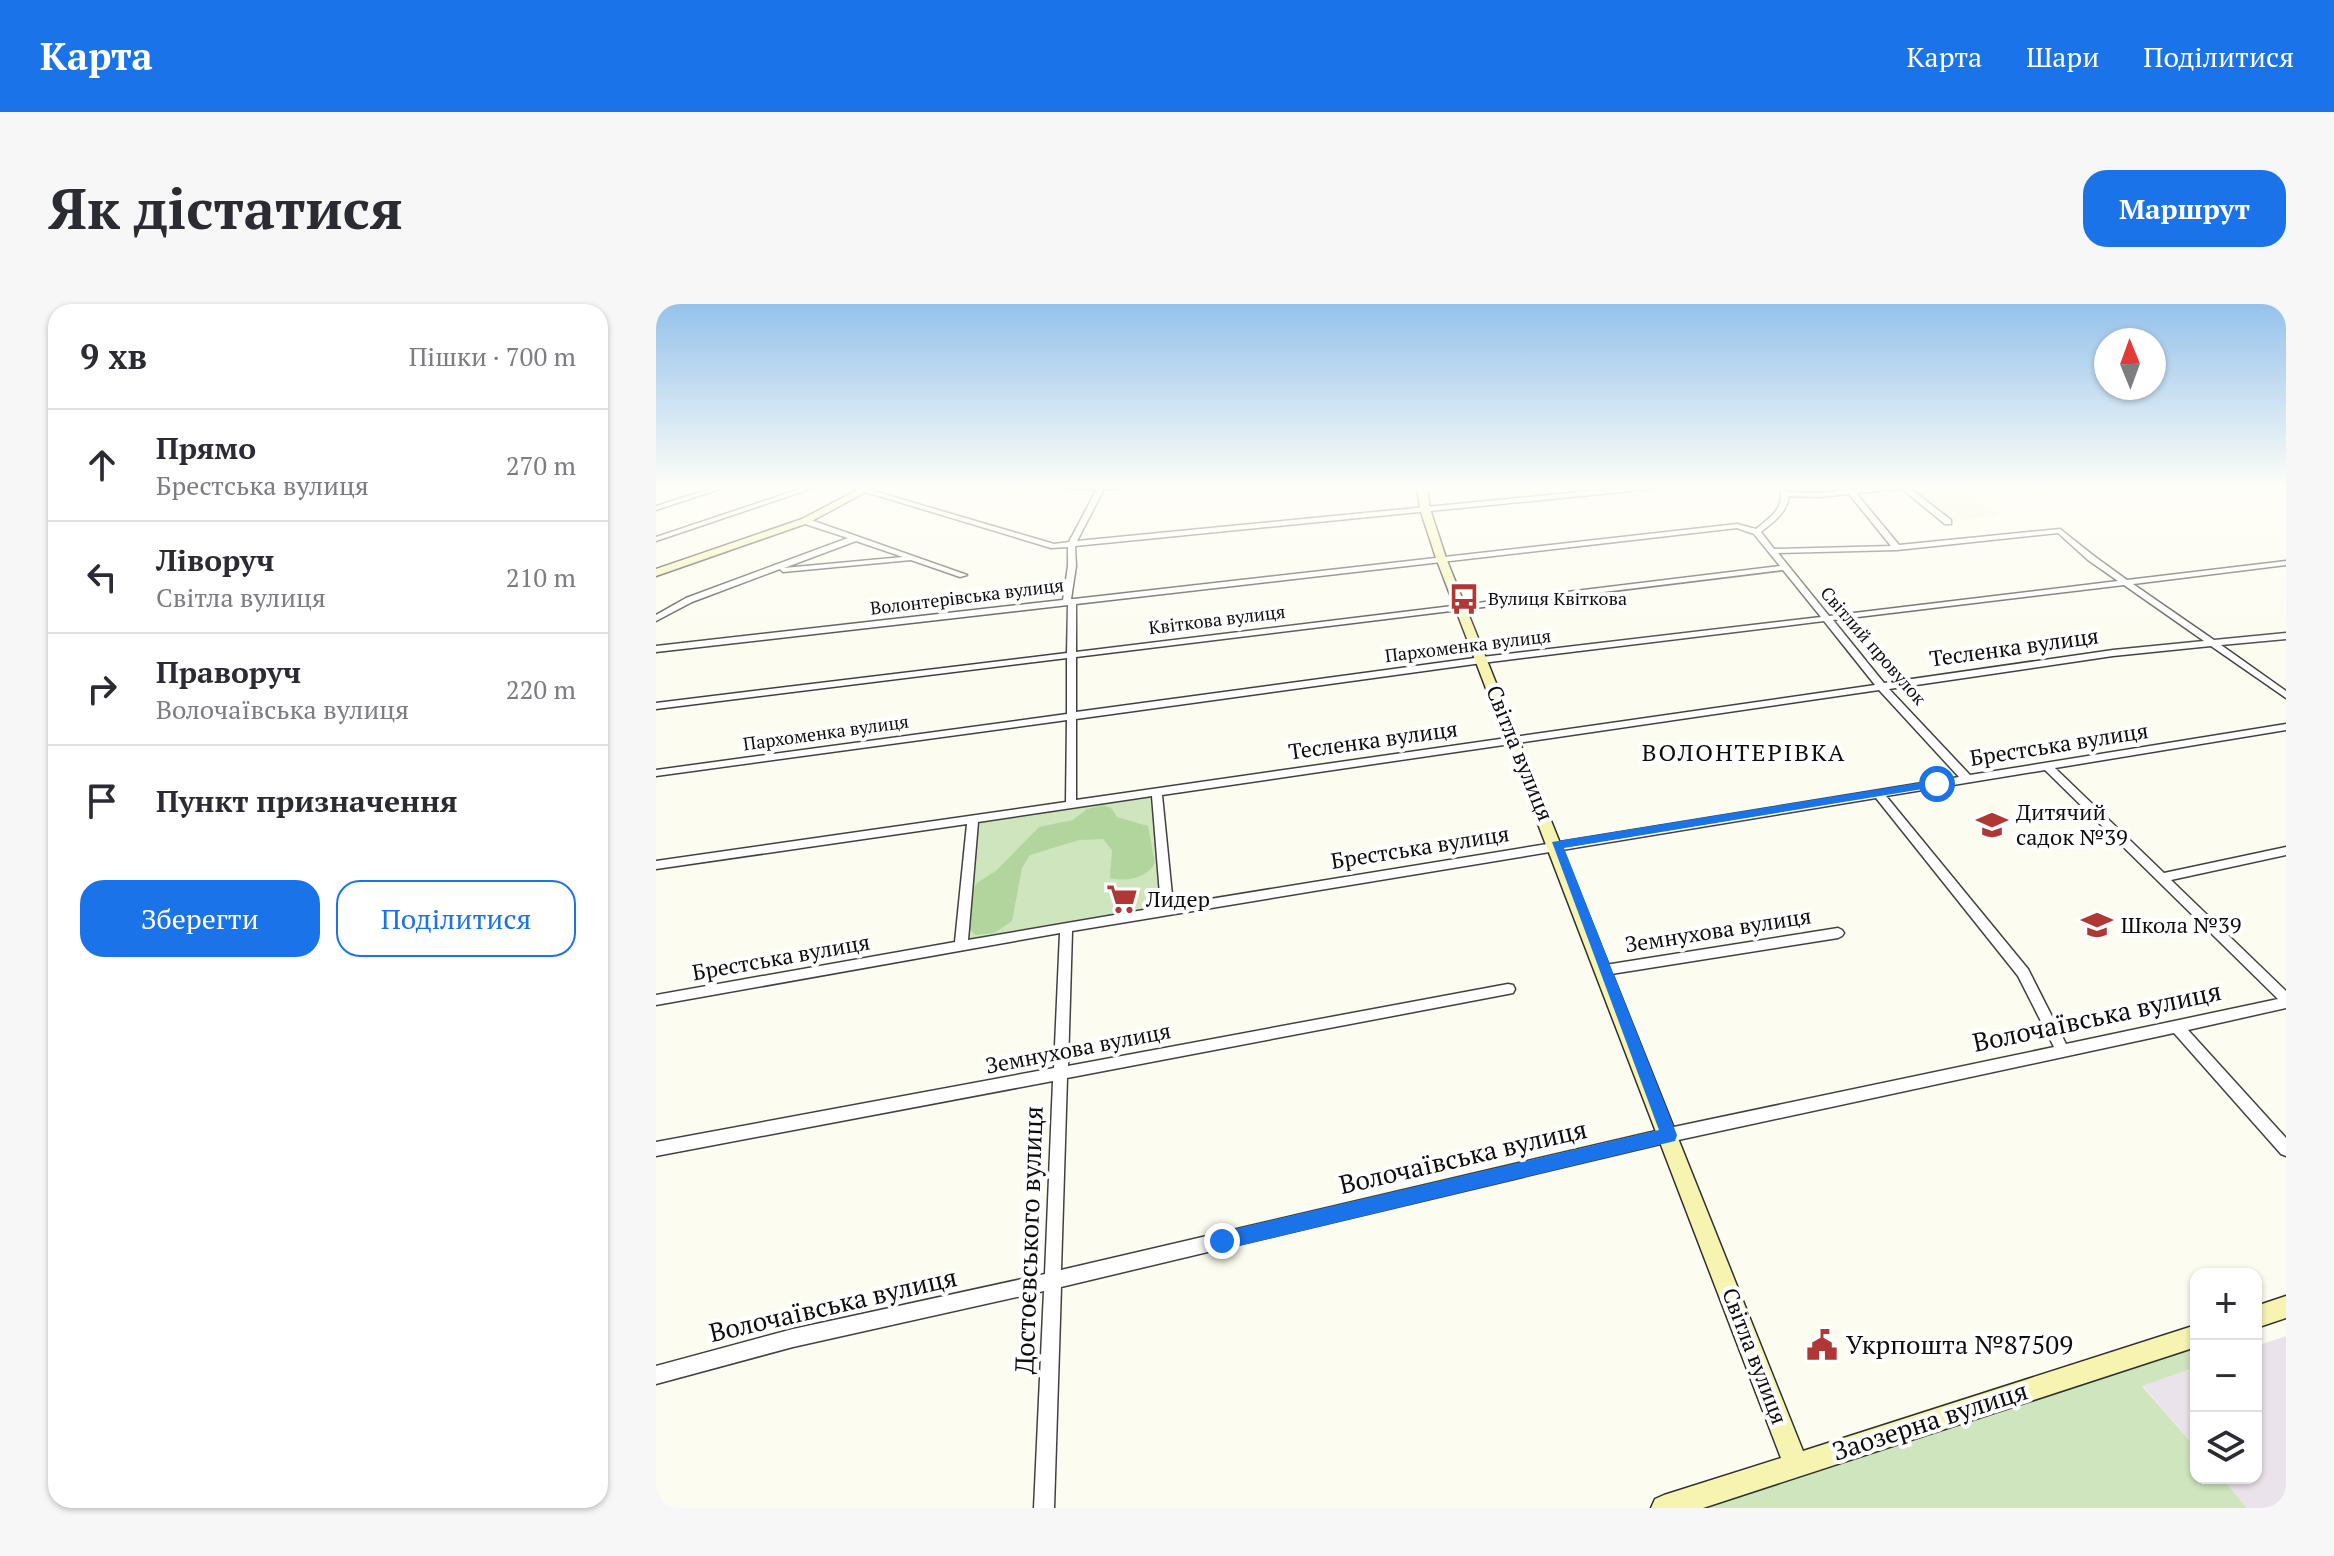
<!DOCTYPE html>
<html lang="uk">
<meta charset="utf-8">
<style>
body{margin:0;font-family:"PT Serif",serif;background:#f7f7f7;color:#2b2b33}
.controls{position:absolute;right:24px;bottom:24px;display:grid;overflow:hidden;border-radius:16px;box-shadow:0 2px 6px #0004}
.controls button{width:72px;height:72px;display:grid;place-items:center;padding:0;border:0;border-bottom:2px solid #e1e1e2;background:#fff;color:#2b2b33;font:40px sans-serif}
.compass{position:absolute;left:1438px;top:24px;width:72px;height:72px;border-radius:50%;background:#fff;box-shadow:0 2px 6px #0004;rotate:359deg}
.stop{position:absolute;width:24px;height:24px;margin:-18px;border:6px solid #1a73e8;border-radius:50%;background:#fff}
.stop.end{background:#1a73e8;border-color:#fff;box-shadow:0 2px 8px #0008}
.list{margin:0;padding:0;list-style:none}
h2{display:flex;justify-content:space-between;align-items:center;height:104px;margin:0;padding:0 32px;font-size:34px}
h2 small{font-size:26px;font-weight:400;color:#7c7c81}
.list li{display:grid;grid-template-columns:52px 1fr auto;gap:24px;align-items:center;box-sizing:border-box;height:112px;padding:0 32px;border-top:2px solid #e1e1e2}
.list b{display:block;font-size:30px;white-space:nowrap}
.list p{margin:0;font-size:26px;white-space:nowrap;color:#7c7c81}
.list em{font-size:26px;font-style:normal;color:#7c7c81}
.actions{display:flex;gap:16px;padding:24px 32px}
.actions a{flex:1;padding:18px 0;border:2px solid #1a73e8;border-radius:24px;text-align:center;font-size:28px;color:#1a73e8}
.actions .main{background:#1a73e8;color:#fff}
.icon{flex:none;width:44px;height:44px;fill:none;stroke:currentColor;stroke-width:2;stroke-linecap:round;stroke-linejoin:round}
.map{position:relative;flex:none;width:1630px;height:1204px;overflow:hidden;border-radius:24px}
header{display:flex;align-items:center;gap:48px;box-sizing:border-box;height:112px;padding:0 40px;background:#1a73e8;color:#fff}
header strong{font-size:38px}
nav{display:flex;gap:44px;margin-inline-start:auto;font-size:28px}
.intro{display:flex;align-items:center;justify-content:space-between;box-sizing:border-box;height:192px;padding:0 48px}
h1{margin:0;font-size:56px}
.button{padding:20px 36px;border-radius:24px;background:#1a73e8;color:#fff;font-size:28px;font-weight:700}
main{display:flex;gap:48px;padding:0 48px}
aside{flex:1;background:#fff;border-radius:24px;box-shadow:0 2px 6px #0004}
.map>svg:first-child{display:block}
.industrial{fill:#ebe3eb}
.farmland{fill:#f1f1d2}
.green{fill:#cee5bd}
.forest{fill:#b2d49d}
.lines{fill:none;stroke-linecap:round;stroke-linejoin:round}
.street-casing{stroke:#414141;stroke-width:3}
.secondary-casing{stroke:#303030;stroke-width:3}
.street{fill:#fff;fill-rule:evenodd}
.secondary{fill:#f7f4b1;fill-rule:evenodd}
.route{fill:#1a73e8}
.labels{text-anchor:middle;stroke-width:8;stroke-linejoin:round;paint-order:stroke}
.far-street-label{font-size:18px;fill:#0e0e0e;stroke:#fff}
.far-poi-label{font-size:18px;fill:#0e0e0e;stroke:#fff;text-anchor:start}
.street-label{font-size:22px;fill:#0e0e0e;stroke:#fff}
.poi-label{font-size:22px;fill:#0e0e0e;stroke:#fff;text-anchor:start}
.neighbourhood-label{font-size:24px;letter-spacing:2px;fill:#0e0e0e;stroke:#fff}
.near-street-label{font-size:26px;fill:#0e0e0e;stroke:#fff}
.near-poi-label{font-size:26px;fill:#0e0e0e;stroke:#fff;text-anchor:start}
</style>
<header>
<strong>Карта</strong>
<nav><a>Карта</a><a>Шари</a><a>Поділитися</a></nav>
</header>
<div class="intro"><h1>Як дістатися</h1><a class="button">Маршрут</a></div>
<main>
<aside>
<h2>9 хв<small>Пішки · 700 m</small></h2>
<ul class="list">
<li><svg class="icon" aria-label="ahead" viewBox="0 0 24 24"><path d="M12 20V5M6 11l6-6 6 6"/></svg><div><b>Прямо</b><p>Брестська вулиця</p></div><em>270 m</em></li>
<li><svg class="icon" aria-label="left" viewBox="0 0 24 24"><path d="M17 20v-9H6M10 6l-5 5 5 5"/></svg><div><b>Ліворуч</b><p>Світла вулиця</p></div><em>210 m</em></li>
<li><svg class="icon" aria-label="right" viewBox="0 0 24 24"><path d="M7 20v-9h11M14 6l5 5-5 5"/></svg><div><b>Праворуч</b><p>Волочаївська вулиця</p></div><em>220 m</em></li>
<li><svg class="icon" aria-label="arrive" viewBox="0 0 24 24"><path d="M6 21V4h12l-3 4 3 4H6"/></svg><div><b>Пункт призначення</b></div></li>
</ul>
<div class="actions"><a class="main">Зберегти</a><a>Поділитися</a></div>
</aside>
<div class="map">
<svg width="1630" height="1204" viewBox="0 0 1630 1204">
<rect width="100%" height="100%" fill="#fdfcf0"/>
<g class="industrial">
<polygon points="1630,1032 1630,1204 1591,1204 1566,1174 1600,1174 1600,1042"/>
<polygon points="1540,1063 1540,1144 1486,1081"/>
</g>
<polygon class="farmland" points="1248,183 1303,183 1343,211 1292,218"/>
<g class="green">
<polygon points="499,490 508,604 308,639 319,517"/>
<polygon points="1540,1032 1540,1063 1486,1082 1540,1144 1540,1174 1566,1174 1591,1204 1008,1204"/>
</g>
<path class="forest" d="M447 501 455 504 461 513 492 522 499 559C491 574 471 578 454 574L456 546 447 535 423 536 374 551 366 564 356 617 338 629 319 631 313 624 316 586 321 579 341 566 383 523 417 516 431 505Z"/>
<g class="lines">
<defs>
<g id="street">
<polygon points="60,183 70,183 0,206 0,202"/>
<polygon points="150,183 160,183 0,237 0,233"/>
<path d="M193 183H204L398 240 413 238 441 185H410L407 183H468L465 185H448L421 237 975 183H999L996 185 419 242 420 262 415 295H418L1081 220 1100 225C1113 214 1129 205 1124 185L1127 183 1129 184 1131 188 1163 189 1223 183H1252L1295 216V220H1289L1246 185 1200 189 1243 241 1404 225 1438 252 1471 276 1630 257V261L1477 280 1558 336 1630 329V335L1565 341 1630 387V394L1555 342 1457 352 1233 385 1314 471 1630 420V426L1399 464 1508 569 1630 543V551L1515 576 1630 687V704L1532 726 1630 834V852L1625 850 1518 729 1013 838 405 983 398 1204H378L388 987 137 1043 0 1080V1062L137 1025 389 970 397 777 0 852V838L398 764 404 629 0 701V691L299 638 311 520 0 565V557L410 498 411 416 0 472V466L411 410V354L0 405V399L411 349 412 301 0 348V342L407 296 412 262V243L395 244ZM1193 190 1235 242 1118 245 1105 228C1117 218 1131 209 1133 192L1163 193ZM1081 224 1098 230 1124 262 420 348V300ZM1402 229 1432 256 1462 277 1173 312 1122 249 1241 246ZM1127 266 1165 313 826 353 420 408V353ZM1468 281 1548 337 1457 346 1228 379 1177 316ZM1168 317 1219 381 420 496V415L826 359ZM1223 386 1303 473 517 601 506 491ZM1389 466 1622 695 1410 740 1372 665 1230 492ZM496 492 505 603 312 636 322 518ZM1220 494 1362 672 1398 743 1013 824 405 966 411 774 852 690 857 689 859 685 857 681 852 680 412 762 416 627Z"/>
<path d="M146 215H152L311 271 304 273 255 256 127 268 124 265 36 298 0 317V311L30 294 192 234 146 219ZM200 237 247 253 128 264Z"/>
<polygon points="1182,624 1186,626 1188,629 1186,632 1182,634 949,671 944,670 943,666 944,662 949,661"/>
</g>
<g id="secondary">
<polygon points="207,183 219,183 152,219 0,272 0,265 146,215"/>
<polygon points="761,183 771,183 774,205 790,254 1147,1147 1540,1021 1540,1043 1047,1204 995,1204 999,1195 1008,1191 1125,1154 780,254 764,205"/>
<polygon points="1630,992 1630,1014 1600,1024 1600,1002"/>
</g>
</defs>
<use href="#street" class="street-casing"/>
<use href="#secondary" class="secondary-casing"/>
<use href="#street" class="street"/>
<use href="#secondary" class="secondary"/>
</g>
<linearGradient id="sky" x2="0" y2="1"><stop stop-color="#95c2eb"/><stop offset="0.52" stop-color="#fefef8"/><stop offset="1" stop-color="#fefef8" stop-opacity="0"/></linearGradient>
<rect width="1630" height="352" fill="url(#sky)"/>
<polygon class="route" points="1281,476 1286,480 1285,482 908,544 1021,831 1019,837 566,946 560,943 560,931 566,928 1003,826 896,538"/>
<defs>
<symbol id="bus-bare" viewBox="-9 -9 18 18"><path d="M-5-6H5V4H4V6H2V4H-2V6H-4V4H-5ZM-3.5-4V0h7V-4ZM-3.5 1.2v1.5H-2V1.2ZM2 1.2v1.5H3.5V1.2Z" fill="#af3734" stroke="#fff" stroke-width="2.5" paint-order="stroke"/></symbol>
<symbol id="school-bare" viewBox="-9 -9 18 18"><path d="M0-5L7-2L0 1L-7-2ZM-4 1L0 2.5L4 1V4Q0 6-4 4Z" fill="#af3734" stroke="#fff" stroke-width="2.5" paint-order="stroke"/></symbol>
<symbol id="supermarket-bare" viewBox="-9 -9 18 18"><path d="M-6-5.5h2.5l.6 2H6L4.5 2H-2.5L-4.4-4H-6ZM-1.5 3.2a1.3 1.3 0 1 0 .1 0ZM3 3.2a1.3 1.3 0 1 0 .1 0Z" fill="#af3734" stroke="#fff" stroke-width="2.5" paint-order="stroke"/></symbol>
<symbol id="civic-bare" viewBox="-9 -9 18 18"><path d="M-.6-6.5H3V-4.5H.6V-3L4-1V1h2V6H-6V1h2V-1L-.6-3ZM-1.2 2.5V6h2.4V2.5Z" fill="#af3734" stroke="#fff" stroke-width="2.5" paint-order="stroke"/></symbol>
</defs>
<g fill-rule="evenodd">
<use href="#bus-bare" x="786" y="273" width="44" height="44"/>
<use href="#school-bare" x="1314" y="499" width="44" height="44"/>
<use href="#supermarket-bare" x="444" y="573" width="44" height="44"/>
<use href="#school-bare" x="1419" y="599" width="44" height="44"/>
<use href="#civic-bare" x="1144" y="1019" width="44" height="44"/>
</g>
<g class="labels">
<g class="far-street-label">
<text transform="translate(311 293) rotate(-7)" y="6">Волонтерівська вулиця</text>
<text transform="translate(561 316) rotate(-7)" y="6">Квіткова вулиця</text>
<text transform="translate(812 342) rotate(-7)" y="6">Пархоменка вулиця</text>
<text transform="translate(1217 342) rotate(49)" y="6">Світлий провулок</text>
<text transform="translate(170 429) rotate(-8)" y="6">Пархоменка вулиця</text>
</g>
<g class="far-poi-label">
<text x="832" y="301">Вулиця Квіткова</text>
</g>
<g class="street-label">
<text transform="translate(1358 343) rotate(-8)" y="8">Тесленка вулиця</text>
<text transform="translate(717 436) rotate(-8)" y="8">Тесленка вулиця</text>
<text transform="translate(1403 440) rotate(-9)" y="8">Брестська вулиця</text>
<text transform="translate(864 449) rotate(68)" y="8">Світла вулиця</text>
<text transform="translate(764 543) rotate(-9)" y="8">Брестська вулиця</text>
<text transform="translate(1062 626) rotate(-9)" y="8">Земнухова вулиця</text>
<text transform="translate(125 653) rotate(-10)" y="8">Брестська вулиця</text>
<text transform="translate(422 744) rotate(-11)" y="8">Земнухова вулиця</text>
<text transform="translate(1099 1052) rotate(69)" y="8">Світла вулиця</text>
</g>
<g class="poi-label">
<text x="1360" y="516">Дитячий<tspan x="1360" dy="25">садок №39</tspan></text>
<text x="490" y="603">Лидер</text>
<text x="1465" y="629">Школа №39</text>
</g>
<g class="neighbourhood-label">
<text x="1088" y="457">ВОЛОНТЕРІВКА</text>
</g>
<g class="near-street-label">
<text transform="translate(1441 713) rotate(-12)" y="9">Волочаївська вулиця</text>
<text transform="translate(807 853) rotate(-13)" y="9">Волочаївська вулиця</text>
<text transform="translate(373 936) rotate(-88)" y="9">Достоєвського вулиця</text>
<text transform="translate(177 1001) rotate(-13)" y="9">Волочаївська вулиця</text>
<text transform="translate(1274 1117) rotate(-18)" y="9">Заозерна вулиця</text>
</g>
<g class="near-poi-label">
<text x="1190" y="1050">Укрпошта №87509</text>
</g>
</g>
</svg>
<div class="controls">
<button>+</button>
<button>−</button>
<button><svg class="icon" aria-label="layers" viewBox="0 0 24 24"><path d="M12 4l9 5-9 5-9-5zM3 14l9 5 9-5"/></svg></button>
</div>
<svg class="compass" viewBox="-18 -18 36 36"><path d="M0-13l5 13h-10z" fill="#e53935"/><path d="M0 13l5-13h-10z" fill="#7c7c81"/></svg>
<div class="stop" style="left:1281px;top:480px"></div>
<div class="stop end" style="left:566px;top:937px"></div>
</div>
</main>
